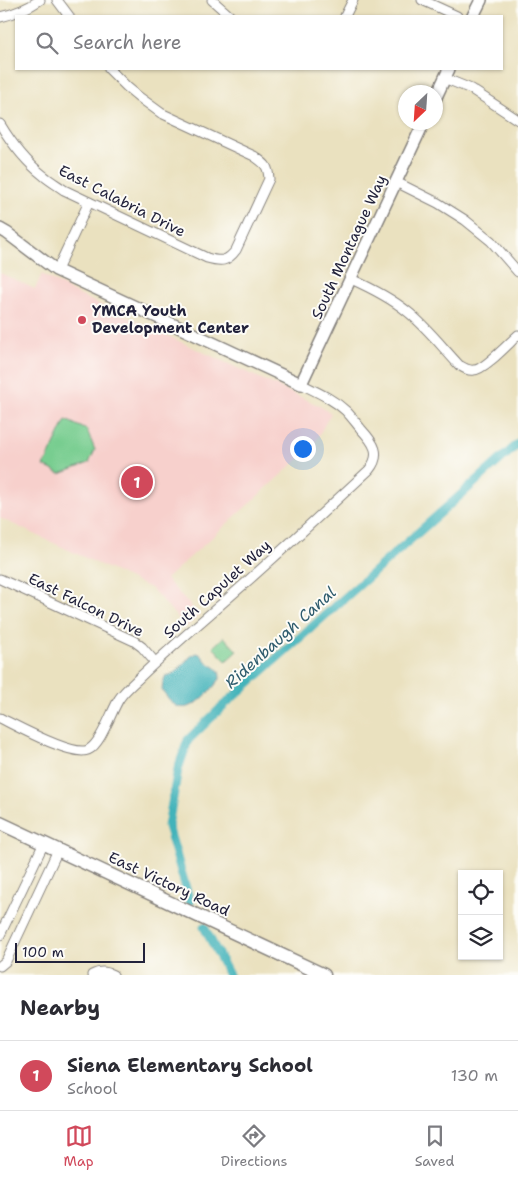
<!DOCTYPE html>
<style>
body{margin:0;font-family:"Shantell Sans",sans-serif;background:#f7f7f7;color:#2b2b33}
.controls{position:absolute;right:15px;bottom:15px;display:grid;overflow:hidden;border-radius:0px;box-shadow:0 1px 4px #0004}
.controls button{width:45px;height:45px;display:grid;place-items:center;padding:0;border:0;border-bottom:1px solid #e1e1e2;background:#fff;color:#2b2b33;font:25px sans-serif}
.compass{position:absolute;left:398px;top:85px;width:45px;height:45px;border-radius:50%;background:#fff;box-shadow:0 1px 4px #0004;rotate:205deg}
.scale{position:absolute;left:15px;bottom:12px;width:130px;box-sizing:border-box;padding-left:5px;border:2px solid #22223b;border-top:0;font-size:14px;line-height:18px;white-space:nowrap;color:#22223b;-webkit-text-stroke:4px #fdfcf7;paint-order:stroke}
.you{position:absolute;left:302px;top:448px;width:18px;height:18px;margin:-12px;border:4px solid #fff;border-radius:50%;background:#1a73e8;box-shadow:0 0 0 8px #1a73e833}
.badge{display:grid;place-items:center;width:32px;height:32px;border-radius:50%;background:#d1495b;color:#fff;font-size:16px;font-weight:700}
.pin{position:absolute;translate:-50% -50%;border:2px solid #fff;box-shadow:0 1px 5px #0006}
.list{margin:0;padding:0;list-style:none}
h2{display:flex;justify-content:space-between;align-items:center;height:65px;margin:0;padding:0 20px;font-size:21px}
h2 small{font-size:16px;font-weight:400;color:#7c7c81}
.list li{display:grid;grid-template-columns:32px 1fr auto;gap:15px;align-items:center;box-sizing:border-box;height:70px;padding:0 20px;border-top:1px solid #e1e1e2}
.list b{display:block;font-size:19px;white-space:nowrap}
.list p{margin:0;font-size:16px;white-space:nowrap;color:#7c7c81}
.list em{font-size:16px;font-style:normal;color:#7c7c81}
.icon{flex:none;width:28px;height:28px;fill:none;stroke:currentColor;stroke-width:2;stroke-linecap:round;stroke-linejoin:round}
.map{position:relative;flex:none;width:518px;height:975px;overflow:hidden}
.search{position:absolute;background:#fff;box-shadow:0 1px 4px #0004;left:15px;right:15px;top:15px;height:55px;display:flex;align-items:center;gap:12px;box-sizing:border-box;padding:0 18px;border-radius:0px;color:#7c7c81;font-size:19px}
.sheet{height:135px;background:#fff}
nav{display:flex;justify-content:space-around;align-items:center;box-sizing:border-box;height:70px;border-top:1px solid #e1e1e2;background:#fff;font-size:14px;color:#7c7c81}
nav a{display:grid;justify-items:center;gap:2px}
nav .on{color:#d1495b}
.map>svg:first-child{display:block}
.built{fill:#f7d0cc}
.green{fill:#78cd90;stroke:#4d7866}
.water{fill:#43b3ba;stroke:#326a7a}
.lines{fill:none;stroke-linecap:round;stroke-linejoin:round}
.canal{stroke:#43b3ba;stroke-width:9}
.minor-casing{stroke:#86827d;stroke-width:11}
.tertiary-casing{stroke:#86827d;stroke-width:14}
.secondary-casing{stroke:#86827d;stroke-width:15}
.minor{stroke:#fff;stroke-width:9}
.tertiary{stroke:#fff;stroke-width:11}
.secondary{stroke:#fff;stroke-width:12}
.poi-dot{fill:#d1495b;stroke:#fdfcf7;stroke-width:2}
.labels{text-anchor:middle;stroke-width:4;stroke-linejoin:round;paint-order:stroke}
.street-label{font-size:15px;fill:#22223b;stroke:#fdfcf7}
.poi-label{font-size:15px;font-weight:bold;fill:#22223b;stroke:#fdfcf7;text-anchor:start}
.water-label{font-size:16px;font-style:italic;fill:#2f5c6e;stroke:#fdfcf7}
</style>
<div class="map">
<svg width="518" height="975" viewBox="0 0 518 975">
<rect width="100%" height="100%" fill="#fdfcf7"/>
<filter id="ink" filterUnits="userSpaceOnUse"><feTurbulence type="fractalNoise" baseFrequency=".02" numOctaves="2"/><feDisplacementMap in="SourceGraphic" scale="10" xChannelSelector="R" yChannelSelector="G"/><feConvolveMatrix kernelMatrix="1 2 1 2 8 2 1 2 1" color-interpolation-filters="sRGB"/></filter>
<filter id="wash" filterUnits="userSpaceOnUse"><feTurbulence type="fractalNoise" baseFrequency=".0096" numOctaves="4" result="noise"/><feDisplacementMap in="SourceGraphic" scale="20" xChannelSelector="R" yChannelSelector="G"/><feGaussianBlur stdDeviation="1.12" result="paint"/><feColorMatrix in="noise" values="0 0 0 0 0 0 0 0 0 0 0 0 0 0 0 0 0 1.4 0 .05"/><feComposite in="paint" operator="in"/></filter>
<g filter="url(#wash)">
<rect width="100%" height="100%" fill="#eae1bf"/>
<polygon class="built" points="0,273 35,289 42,274 75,293 318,405 331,413 313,446 166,579 199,615 186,627 152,589 0,518"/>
<g class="green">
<polygon points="66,420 87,430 95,450 89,463 60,474 44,466"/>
<polygon points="224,637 237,651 226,661 213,647"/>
</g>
<path class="water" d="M197 653C203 655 203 658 207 662 215 669 220 666 220 679 211 690 195 711 179 707 172 705 166 695 162 690L163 682 166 676C180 674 185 657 197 653Z"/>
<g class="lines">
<g class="canal">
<polyline points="190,902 168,826 178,769 188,740 224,705 518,444"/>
<polyline points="204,927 229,975"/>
</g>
</g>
</g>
<g filter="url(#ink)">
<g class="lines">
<defs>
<g id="minor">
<polyline points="57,0 69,16"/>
<polyline points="212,0 230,16"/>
<polyline points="422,0 457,16"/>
<polyline points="345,16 353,0"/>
<path d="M0 17C14 14 28 8 40 0"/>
<polyline points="444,78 471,89 518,120"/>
<path d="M0 124C12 144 26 162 44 176 50 181 57 185 64 190L207 258C221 262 227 262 236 250L269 179C268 165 265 164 254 156L161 113 139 97 127 87 109 69"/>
<polyline points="396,182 438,203 465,220 491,241 518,272"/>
<polyline points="57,270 89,202"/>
<path d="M351 279C371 288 391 298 408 312 427 327 442 347 459 365 464 368 468 371 474 370 484 370 509 343 518 335"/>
<polyline points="0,579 134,641 142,647 155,662"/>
<path d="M0 718C17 726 72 757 88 750 101 744 111 712 119 699 125 690 133 684 140 677 173 645 208 616 242 586 285 548 327 509 369 470 382 454 374 443 361 429 356 423 351 416 346 411 333 399 317 392 301 384"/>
<polyline points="0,935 44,843"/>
<polyline points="0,966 6,961 58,850"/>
<path d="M92 975C100 971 105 971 113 975"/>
</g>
<g id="tertiary">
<polyline points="473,16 481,0"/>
<polyline points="436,97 449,69"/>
<polyline points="0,229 7,233 56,270 301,384 424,122"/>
</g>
<polyline id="secondary" points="0,823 324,975"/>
</defs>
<use href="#minor" class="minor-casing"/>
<use href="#tertiary" class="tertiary-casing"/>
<use href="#secondary" class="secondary-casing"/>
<use href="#minor" class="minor"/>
<use href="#tertiary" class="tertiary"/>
<use href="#secondary" class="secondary"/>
</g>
</g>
<circle class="poi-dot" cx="82" cy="320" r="5"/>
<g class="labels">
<g class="street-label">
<text transform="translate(122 201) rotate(27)" y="5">East Calabria Drive</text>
<text transform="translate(349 247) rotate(-65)" y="5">South Montague Way</text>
<text transform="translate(217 589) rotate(-42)" y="5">South Capulet Way</text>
<text transform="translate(86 605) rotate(26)" y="5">East Falcon Drive</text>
<text transform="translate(169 884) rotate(25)" y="5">East Victory Road</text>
</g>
<g class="poi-label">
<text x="92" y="316">YMCA Youth<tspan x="92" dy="17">Development Center</tspan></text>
</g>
<g class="water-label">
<text transform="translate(280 637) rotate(-42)" y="6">Ridenbaugh Canal</text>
</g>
</g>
</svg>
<div class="controls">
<button><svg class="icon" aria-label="locate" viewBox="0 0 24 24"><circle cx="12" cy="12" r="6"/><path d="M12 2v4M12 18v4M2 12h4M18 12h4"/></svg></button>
<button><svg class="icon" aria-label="layers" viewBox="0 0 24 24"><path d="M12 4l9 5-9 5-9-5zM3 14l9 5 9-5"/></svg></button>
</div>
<svg class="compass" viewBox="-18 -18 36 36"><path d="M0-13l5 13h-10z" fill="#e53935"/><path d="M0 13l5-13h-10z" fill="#7c7c81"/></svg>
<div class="scale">100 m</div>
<div class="you"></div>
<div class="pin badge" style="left:137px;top:482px">1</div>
<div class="search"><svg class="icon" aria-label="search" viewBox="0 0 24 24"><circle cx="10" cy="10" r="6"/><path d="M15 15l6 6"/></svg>Search here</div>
</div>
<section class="sheet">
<h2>Nearby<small></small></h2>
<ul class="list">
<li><span class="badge">1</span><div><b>Siena Elementary School</b><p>School</p></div><em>130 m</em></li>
</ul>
</section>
<nav>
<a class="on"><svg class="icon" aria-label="map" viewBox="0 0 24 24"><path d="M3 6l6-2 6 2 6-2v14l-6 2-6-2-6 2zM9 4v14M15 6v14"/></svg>Map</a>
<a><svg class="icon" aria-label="directions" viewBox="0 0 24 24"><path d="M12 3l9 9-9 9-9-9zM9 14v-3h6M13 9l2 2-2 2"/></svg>Directions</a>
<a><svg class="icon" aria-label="saved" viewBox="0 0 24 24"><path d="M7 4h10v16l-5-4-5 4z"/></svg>Saved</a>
</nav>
